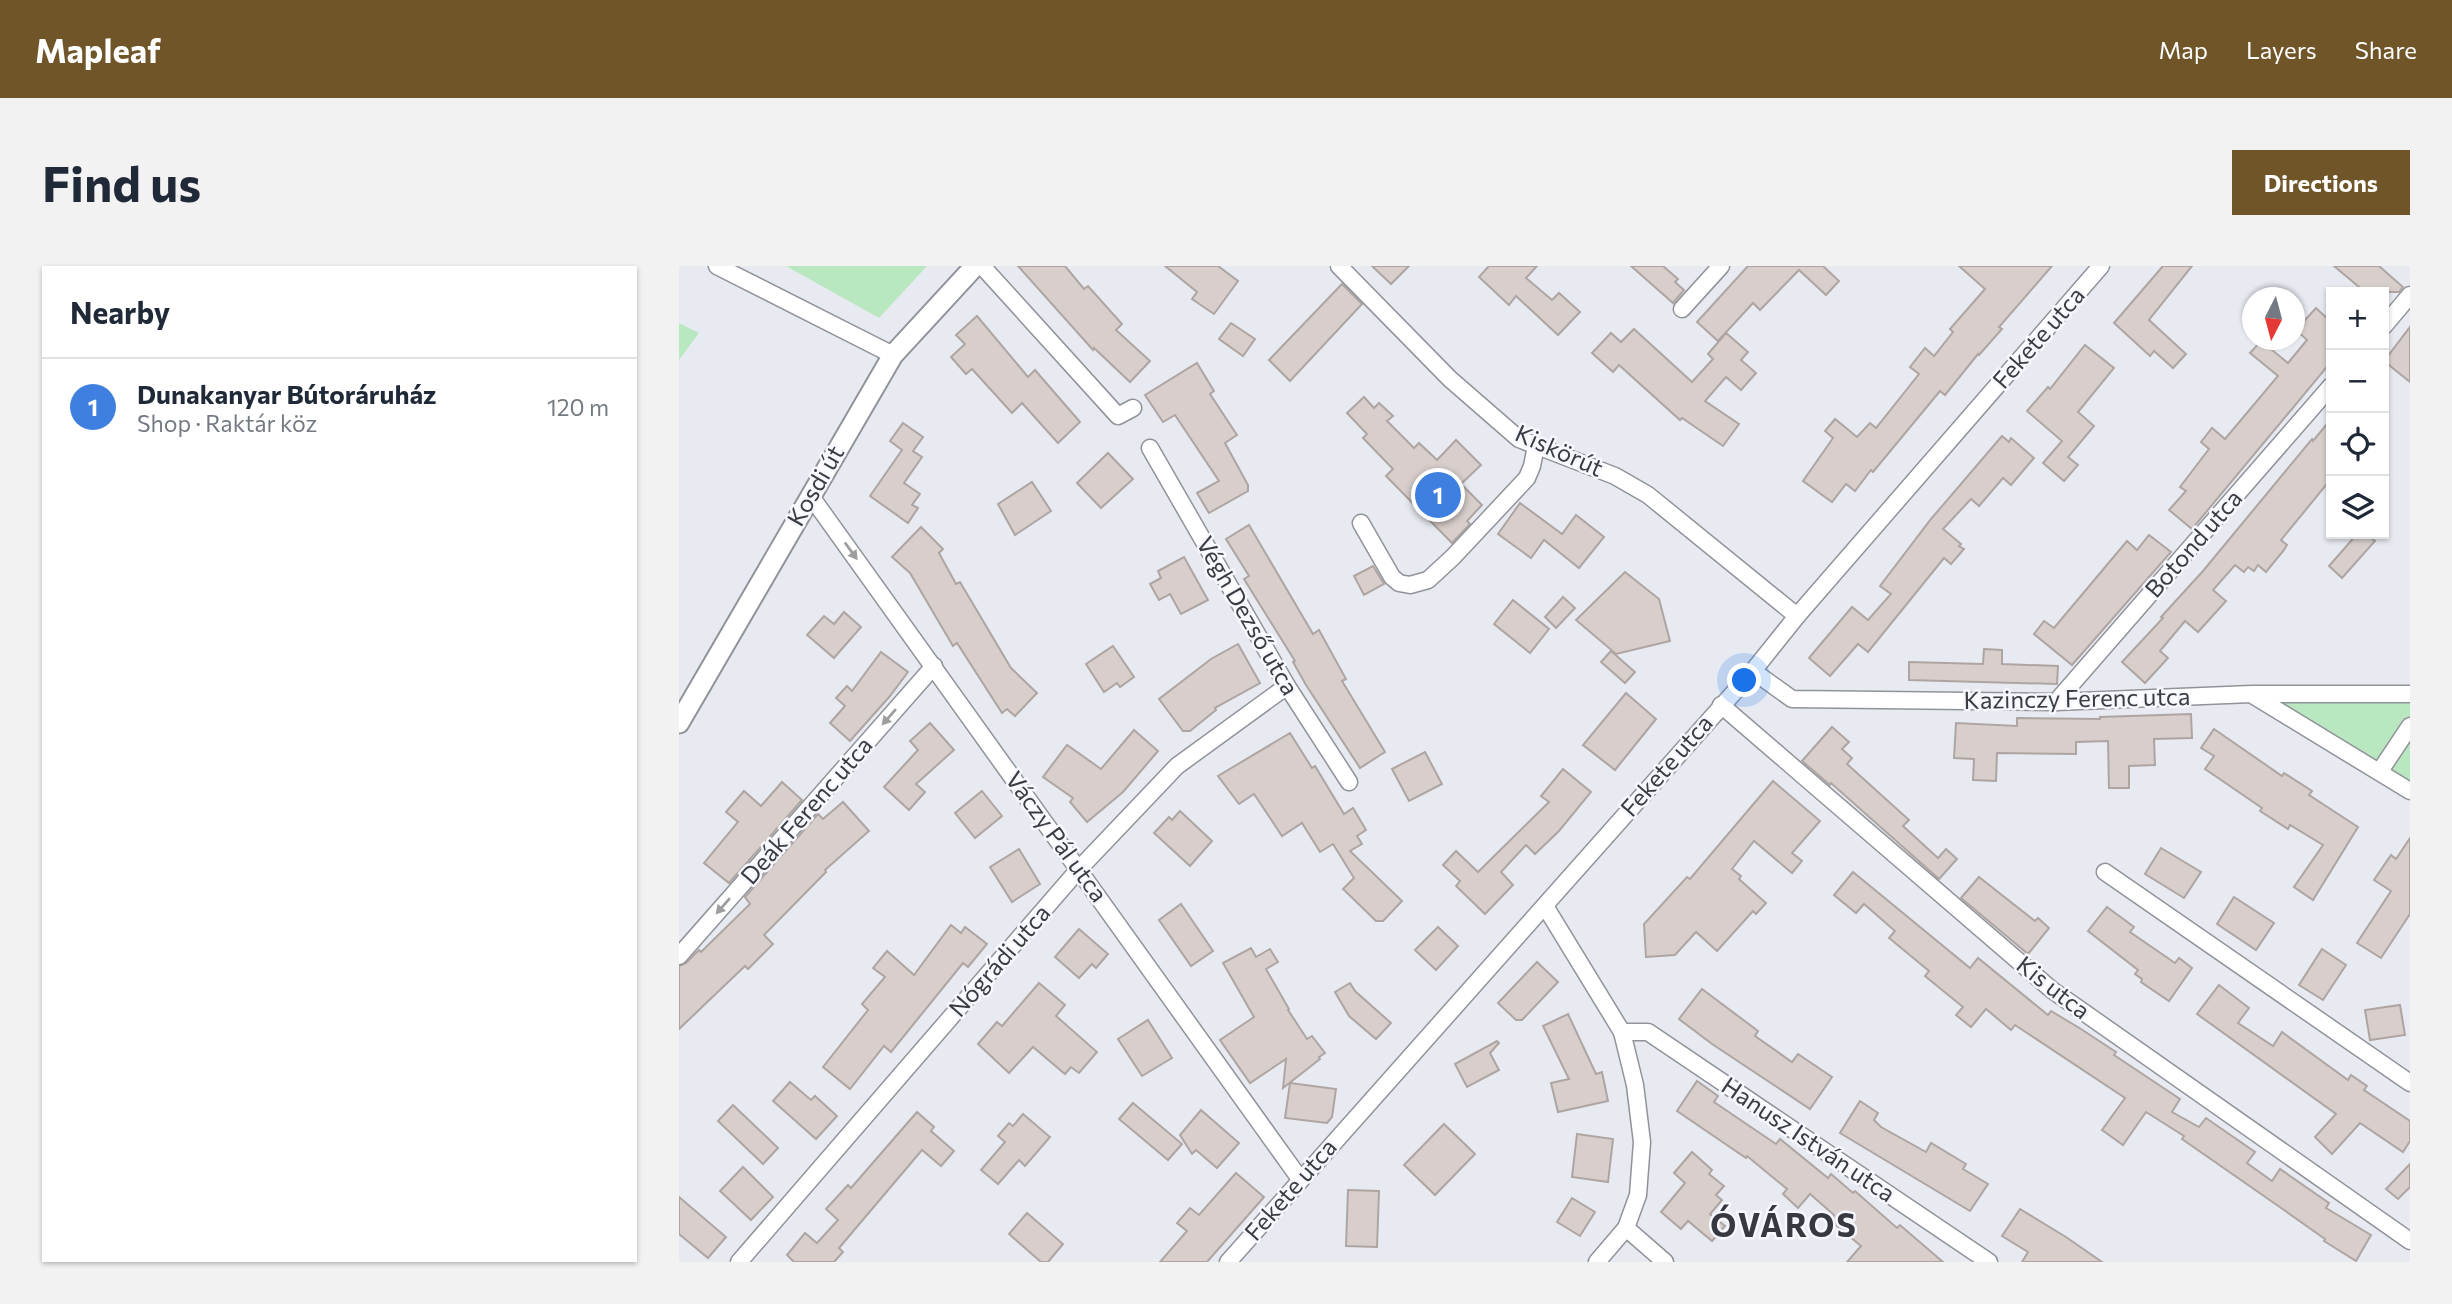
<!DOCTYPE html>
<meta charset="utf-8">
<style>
body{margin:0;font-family:Commissioner,sans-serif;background:#f2f2f3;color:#1f2937}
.controls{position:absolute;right:21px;top:21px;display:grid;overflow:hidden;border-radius:0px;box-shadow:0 2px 5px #0004}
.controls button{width:63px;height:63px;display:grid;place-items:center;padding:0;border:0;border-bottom:2px solid #e0e1e3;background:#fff;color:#1f2937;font:35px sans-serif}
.compass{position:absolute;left:1563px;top:21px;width:63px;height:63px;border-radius:50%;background:#fff;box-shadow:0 2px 5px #0004;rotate:186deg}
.you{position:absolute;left:1066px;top:415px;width:24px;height:24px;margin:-18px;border:5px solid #fff;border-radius:50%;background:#1a73e8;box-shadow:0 0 0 10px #1a73e833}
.badge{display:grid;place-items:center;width:46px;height:46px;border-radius:50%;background:#6f5527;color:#fff;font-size:23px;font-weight:700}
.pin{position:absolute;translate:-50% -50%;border:4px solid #fff;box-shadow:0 2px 7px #0006}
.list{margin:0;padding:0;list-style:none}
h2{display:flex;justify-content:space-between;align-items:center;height:91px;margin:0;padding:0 28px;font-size:30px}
h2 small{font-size:23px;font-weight:400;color:#747a83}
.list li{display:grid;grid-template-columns:46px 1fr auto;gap:21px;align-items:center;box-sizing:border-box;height:98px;padding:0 28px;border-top:2px solid #e0e1e3}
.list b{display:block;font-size:26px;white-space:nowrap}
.list p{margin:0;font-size:23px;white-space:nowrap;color:#747a83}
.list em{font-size:23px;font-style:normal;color:#747a83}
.icon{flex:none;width:38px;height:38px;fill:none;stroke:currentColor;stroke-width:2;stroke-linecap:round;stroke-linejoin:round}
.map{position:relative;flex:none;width:1731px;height:996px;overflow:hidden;border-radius:0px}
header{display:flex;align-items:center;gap:42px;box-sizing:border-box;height:98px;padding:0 35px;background:#6f5527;color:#fff}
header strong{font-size:33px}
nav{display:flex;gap:38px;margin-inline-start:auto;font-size:24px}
.intro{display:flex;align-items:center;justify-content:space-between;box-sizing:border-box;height:168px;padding:0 42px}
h1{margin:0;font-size:49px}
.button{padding:18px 32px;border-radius:0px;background:#6f5527;color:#fff;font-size:24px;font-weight:700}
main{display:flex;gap:42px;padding:0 42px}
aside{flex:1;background:#fff;border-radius:0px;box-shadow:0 2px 5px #0004}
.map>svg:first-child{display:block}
.green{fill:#b9e7c0}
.building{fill:#d8cfcc;stroke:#aea5a2;stroke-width:2}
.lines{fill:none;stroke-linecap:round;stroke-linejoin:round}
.minor-casing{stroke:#91939a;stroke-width:19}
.tertiary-casing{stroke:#91939a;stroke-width:23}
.minor{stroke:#fff;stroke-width:16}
.tertiary{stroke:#fff;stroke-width:19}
.oneway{fill:#9d9e9f}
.labels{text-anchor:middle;stroke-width:5;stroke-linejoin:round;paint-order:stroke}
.street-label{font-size:24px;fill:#3b3c3f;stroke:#f6f7ff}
.district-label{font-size:32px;font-weight:bold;letter-spacing:2px;fill:#383940;stroke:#f6f7ff}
</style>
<header>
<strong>Mapleaf</strong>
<nav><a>Map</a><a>Layers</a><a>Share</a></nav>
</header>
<div class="intro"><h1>Find us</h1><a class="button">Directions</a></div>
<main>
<aside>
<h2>Nearby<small></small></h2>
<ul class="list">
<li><span class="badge" style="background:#3f7fe0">1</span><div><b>Dunakanyar Bútoráruház</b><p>Shop · Raktár köz</p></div><em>120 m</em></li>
</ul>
</aside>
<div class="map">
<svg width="1731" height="996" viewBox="0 0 1731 996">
<rect width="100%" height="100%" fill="#e8eaf2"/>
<g class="green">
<polygon points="107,0 248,0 200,52"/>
<polygon points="0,57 20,67 0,94"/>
<polygon points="1573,428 1731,428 1731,525"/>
</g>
<g class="building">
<polygon points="339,0 386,0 405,23 409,20 443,58 437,64 471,95 451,116 415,82 414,84"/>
<polygon points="486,0 539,0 559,15 535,48 513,33 518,26"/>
<polygon points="693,0 730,0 712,18"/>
<polygon points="810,0 858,0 847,12 873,34 880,27 901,46 879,69 837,30 830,39 800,11"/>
<polygon points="952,0 984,0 999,13 996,16 1005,24 994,37"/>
<polygon points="1069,0 1144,0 1160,15 1147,29 1120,4 1081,44 1074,37 1039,75 1018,56"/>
<polygon points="1280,0 1373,0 1320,61 1323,63 1300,89 1299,88 1266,129 1261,125 1194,206 1192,204 1176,225 1167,218 1153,236 1124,215 1154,172 1146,165 1156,153 1178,171 1191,157 1197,162 1240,108 1231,101 1246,82 1255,90 1274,66 1271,63 1306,23"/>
<polygon points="1484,0 1513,0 1470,54 1507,88 1494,102 1475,85 1471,90 1435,57"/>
<polygon points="1655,0 1700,0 1724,21 1720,26 1686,26"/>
<polygon points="663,18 683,38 611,115 590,94"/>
<polygon points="1637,42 1652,56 1652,96 1513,263 1490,244 1507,225 1501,221 1530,183 1522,176 1533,162 1546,173 1599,110 1571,87 1582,75 1609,97 1628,74 1617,64"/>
<polygon points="298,50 349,111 356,104 401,156 379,177 343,137 333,147 293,103 287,108 272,91 286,78 277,69"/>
<polygon points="552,57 576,73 564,90 540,73"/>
<polygon points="1731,61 1731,116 1705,95"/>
<polygon points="955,63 1013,116 1034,93 1029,88 1047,67 1069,86 1062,94 1077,107 1062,124 1047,111 1026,135 1060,158 1044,180 1003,152 1001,154 940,99 934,106 913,87 932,67 942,76"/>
<polygon points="1406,79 1435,102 1399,146 1415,160 1389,191 1399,199 1385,215 1364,197 1383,175 1348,145 1369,121 1371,123"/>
<polygon points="518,97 535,125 531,128 558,169 546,177 569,219 569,225 530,247 518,227 540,215 496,149 484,156 466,129"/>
<polygon points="685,131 695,142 700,137 714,150 708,155 735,182 740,177 758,194 777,174 802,199 782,218 803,239 788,255 791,258 773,277 707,210 714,203 684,172 688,168 668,147"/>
<polygon points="1652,153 1652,213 1602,274 1608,279 1605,284 1587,306 1579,299 1575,305 1569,301 1565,306 1556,299 1534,324 1547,335 1519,366 1506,355 1481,385 1489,392 1466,417 1443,396 1484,352 1482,351 1524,305 1633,173 1634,175"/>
<polygon points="224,157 244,171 234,185 243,191 225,217 241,228 233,239 239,242 229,257 191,230 223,184 211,175"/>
<polygon points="1323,170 1330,176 1332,172 1355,192 1332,219 1324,212 1300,240 1292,233 1264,263 1282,278 1280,280 1285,283 1272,298 1265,292 1189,386 1179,378 1151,410 1130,392 1173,341 1189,354 1212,328 1201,320 1252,253"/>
<polygon points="429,187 454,213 422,242 398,217"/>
<polygon points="353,216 372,245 336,269 319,238"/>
<polygon points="841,237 883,268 897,249 925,271 900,302 865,274 852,292 819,268"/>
<polygon points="570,259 634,368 640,364 667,413 663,415 706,486 681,502 627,419 614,396 616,395 565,313 570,310 547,273"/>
<polygon points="242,261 264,283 260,287 277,318 281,316 332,402 358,427 336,450 328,443 323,447 278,377 274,380 231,307 213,291"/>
<polygon points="1678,268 1687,268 1696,275 1663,312 1650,300"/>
<polygon points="1470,269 1492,286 1393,399 1355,368 1365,355 1375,362 1448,275 1458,284"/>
<polygon points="505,291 529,334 502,348 491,328 480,334 471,318 482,312 479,305"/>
<polygon points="694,300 705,318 685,329 675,310"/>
<polygon points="946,306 980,333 991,375 937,388 897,354"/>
<polygon points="884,331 896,342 877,362 866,351"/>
<polygon points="834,334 870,363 851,387 815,358"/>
<polygon points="165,346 182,361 155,392 128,369 145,350 155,358"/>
<polygon points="559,378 581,417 536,442 537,444 511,465 504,465 480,433 532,393"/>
<polygon points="434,380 455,411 441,421 438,417 425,426 407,398"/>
<polygon points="1305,383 1323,384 1323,398 1379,400 1378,418 1230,414 1230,396 1304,398"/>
<polygon points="932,385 956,406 946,417 922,396"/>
<polygon points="202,386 229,406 211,430 171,475 151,457 166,440 157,432 168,420 173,425"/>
<polygon points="947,427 977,453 936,504 904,479"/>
<polygon points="1512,448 1513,472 1475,473 1476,499 1450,500 1450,522 1430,522 1429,475 1397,476 1397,488 1318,487 1317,515 1294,514 1295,493 1275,492 1277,457 1338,460 1338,452 1421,453 1421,451"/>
<polygon points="251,457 275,484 237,518 246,526 230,544 205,521 239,484 231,475"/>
<polygon points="1153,461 1170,476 1163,483 1173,492 1168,498 1230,554 1224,560 1259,592 1267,583 1278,593 1260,613 1152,517 1151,519 1123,495"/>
<polygon points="1535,463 1603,510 1605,507 1633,525 1630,529 1679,561 1634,634 1615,621 1644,579 1611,559 1609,563 1581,545 1583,542 1526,503 1535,490 1522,482"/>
<polygon points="455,464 479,485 444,526 408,556 391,536 394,532 364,511 388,479 422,503"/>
<polygon points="611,467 633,502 636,500 665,548 674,542 687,564 678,570 683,578 671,585 723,635 704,655 697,655 664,623 675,612 654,578 641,586 623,557 603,570 575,528 560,538 539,510"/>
<polygon points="746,486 763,518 730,535 713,503"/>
<polygon points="884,503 912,526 880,565 856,588 847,579 822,606 834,619 806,648 777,620 781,615 764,599 777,585 799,606 870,536 862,530"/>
<polygon points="1094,515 1141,555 1113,587 1123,595 1113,607 1075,575 1053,603 1062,610 1060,613 1087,637 1077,648 1074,645 1038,685 1017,666 996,689 967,691 965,658 1008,611 1011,613"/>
<polygon points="103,516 123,534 50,617 25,597 59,556 47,546 65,525 82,540"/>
<polygon points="303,525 323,550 296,572 276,547"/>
<polygon points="164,536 190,565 146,604 147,606 85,669 94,678 69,703 66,700 0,763 0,700 7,697 20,684 22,686 71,638 66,631 139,548 144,553"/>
<polygon points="501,545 533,575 511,600 475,567 490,551 493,554"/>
<polygon points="1731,572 1731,648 1702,692 1678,677 1712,625 1695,614 1712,589 1717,593"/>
<polygon points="1482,582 1522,606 1505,632 1466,608"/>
<polygon points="340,583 361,618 333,636 311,601"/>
<polygon points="1174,606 1291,702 1299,692 1369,749 1372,745 1402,763 1437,786 1435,789 1501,833 1493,846 1520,861 1527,852 1576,886 1568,897 1593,915 1601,903 1650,937 1647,942 1692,969 1677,995 1645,975 1646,973 1605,944 1503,873 1505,870 1467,846 1444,879 1423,864 1446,832 1336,759 1332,764 1307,743 1292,761 1277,749 1284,741 1246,710 1250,705 1210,672 1216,665 1185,638 1177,647 1155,629"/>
<polygon points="1300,611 1356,655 1359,652 1370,662 1349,688 1282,632"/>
<polygon points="1555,631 1595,657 1577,684 1538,658"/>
<polygon points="502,638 534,685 512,700 480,654"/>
<polygon points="1428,641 1455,661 1451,666 1496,697 1500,692 1513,702 1490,735 1462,716 1463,713 1456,708 1459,704 1409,665"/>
<polygon points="272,659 282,667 286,661 308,678 289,701 284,697 212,786 205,780 171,823 144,801 189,744 183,738 206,711 194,702 208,685 235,709"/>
<polygon points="759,661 779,680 757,704 736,684"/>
<polygon points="400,663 429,688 417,702 413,698 400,712 376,691"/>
<polygon points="572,682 577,691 591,683 599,696 587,703 610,743 609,744 628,773 633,770 646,787 640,791 641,793 604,822 607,793 571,817 541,774 575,751 544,697"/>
<polygon points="1643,683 1667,699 1644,734 1620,719"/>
<polygon points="858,696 879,716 843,754 837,754 819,737"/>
<polygon points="360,717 386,739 377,750 418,786 400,807 392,801 386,808 354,781 330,807 299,778 318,756 323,760"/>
<polygon points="671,717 676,725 712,757 697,773 670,750 656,726"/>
<polygon points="1540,719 1570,742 1559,757 1594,780 1603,766 1669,814 1672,809 1688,820 1685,824 1731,855 1731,875 1724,886 1681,857 1653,888 1636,871 1657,848 1518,748"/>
<polygon points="1023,723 1079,765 1076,770 1113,796 1119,788 1153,811 1131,843 1033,778 1000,753"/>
<polygon points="1721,739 1726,769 1691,774 1686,744"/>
<polygon points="889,748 917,808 923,806 929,835 879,846 872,817 890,813 864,760"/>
<polygon points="469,754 493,792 463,810 439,773"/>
<polygon points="818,775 820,777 811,787 820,804 788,821 776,798"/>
<polygon points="1018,815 1039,830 1035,836 1097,878 1101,873 1149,912 1152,908 1174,927 1176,925 1218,962 1221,959 1264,996 1168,996 1182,980 1151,954 1155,949 1131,928 1119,942 1104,928 1108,923 1068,890 1067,892 998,845"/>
<polygon points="111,816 132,834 136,830 158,850 137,873 94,835"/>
<polygon points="611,817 657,823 653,851 648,857 606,852"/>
<polygon points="1181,835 1199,847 1195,854 1202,861 1247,886 1252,877 1287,898 1284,903 1309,918 1291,945 1161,867"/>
<polygon points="454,837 503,878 489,894 440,853"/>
<polygon points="54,839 99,882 84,898 39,855"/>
<polygon points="522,844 560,877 538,902 517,884 513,888 501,869"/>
<polygon points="238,846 255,861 252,865 275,885 262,900 243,884 160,982 164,986 155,996 115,996 108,989 126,967 138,977 159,954 147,943 169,919 172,922"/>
<polygon points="344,848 371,871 346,900 340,894 319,918 302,904 326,876 319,870 330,857 334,860"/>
<polygon points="765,858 796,888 756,929 725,899"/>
<polygon points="898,868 934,873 929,916 893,911"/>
<polygon points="1013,886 1033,904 1030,908 1045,920 1037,929 1043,934 1031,948 1046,960 1033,975 1009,955 1002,963 982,946 1006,917 995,907"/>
<polygon points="1731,898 1731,921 1719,933 1707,923"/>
<polygon points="64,901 94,931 72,954 41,925"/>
<polygon points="557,907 585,931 528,996 481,996 508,965 498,957 511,942 520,949"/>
<polygon points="669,924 700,925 698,981 667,980"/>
<polygon points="0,931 47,971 29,992 0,968"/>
<polygon points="893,932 916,946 901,970 878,956"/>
<polygon points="1341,943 1387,971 1423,996 1343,996 1349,986 1323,970"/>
<polygon points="348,947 384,978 369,996 362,996 330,968"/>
</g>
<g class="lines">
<defs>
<g id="minor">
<polyline points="38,0 214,89"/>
<polyline points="303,0 439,150 454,142"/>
<polyline points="660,0 771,113 840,173 936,210 969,229 1118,350"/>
<polyline points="1003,43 1042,0"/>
<polyline points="1705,60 1731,29"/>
<polyline points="471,182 608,420 670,516"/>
<polyline points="131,229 621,913"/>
<polyline points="682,257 713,311 720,317 731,319 749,314 774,291 848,212 853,200 857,180"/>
<polyline points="1074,405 1113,433 1377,436 1573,428 1731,428"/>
<polyline points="1575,430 1731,525"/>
<polyline points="1377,436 1652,120"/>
<polyline points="1042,439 1373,724 1731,975"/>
<polyline points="1701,505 1731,460"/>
<polyline points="1426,606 1731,817"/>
<polyline points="866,640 943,766 956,819 963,876 959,929 947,962 918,996"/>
<polyline points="0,690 255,400"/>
<polyline points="943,766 969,766 1310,996"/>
<polyline points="947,962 986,996"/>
<polyline points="60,996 400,603 498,500 608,420"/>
<polyline points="549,996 1074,405 1118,350 1422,0"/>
</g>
<polyline id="tertiary" points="0,457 214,89 296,0"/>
</defs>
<use href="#minor" class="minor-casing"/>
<use href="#tertiary" class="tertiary-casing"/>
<use href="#minor" class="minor"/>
<use href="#tertiary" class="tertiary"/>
</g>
<defs><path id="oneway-solid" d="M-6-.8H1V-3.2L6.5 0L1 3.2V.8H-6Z" transform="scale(1.75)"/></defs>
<g class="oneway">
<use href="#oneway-solid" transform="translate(172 285) rotate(54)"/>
<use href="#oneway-solid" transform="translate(210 451) rotate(131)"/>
<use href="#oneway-solid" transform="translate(44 640) rotate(131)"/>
</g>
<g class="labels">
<g class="street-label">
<text transform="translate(1360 72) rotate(-49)" y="8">Fekete utca</text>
<text transform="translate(880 185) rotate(24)" y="8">Kiskörút</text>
<text transform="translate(137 220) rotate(-60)" y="8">Kosdi út</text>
<text transform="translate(1515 278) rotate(-49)" y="8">Botond utca</text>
<text transform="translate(568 350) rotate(60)" y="8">Végh Dezső utca</text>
<text transform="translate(1398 433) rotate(-1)" y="8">Kazinczy Ferenc utca</text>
<text transform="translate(988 500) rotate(-49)" y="8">Fekete utca</text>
<text transform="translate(128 545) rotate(-49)" y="8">Deák Ferenc utca</text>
<text transform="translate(377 571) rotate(54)" y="8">Váczy Pál utca</text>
<text transform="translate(321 695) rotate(-49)" y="8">Nógrádi utca</text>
<text transform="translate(1374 722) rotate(38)" y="8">Kis utca</text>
<text transform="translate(1129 874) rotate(34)" y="8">Hanusz István utca</text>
<text transform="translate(612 924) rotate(-49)" y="8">Fekete utca</text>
</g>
<g class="district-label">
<text x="1105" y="971">ÓVÁROS</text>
</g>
</g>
</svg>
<div class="controls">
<button>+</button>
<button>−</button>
<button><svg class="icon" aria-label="locate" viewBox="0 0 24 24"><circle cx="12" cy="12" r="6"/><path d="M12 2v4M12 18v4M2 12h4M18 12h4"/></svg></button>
<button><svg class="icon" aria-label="layers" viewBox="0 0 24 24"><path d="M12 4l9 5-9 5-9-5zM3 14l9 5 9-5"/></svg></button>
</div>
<svg class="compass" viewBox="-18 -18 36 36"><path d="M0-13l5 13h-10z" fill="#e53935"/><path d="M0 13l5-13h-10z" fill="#747a83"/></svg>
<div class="you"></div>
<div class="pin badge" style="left:759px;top:229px;background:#3f7fe0">1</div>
</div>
</main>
